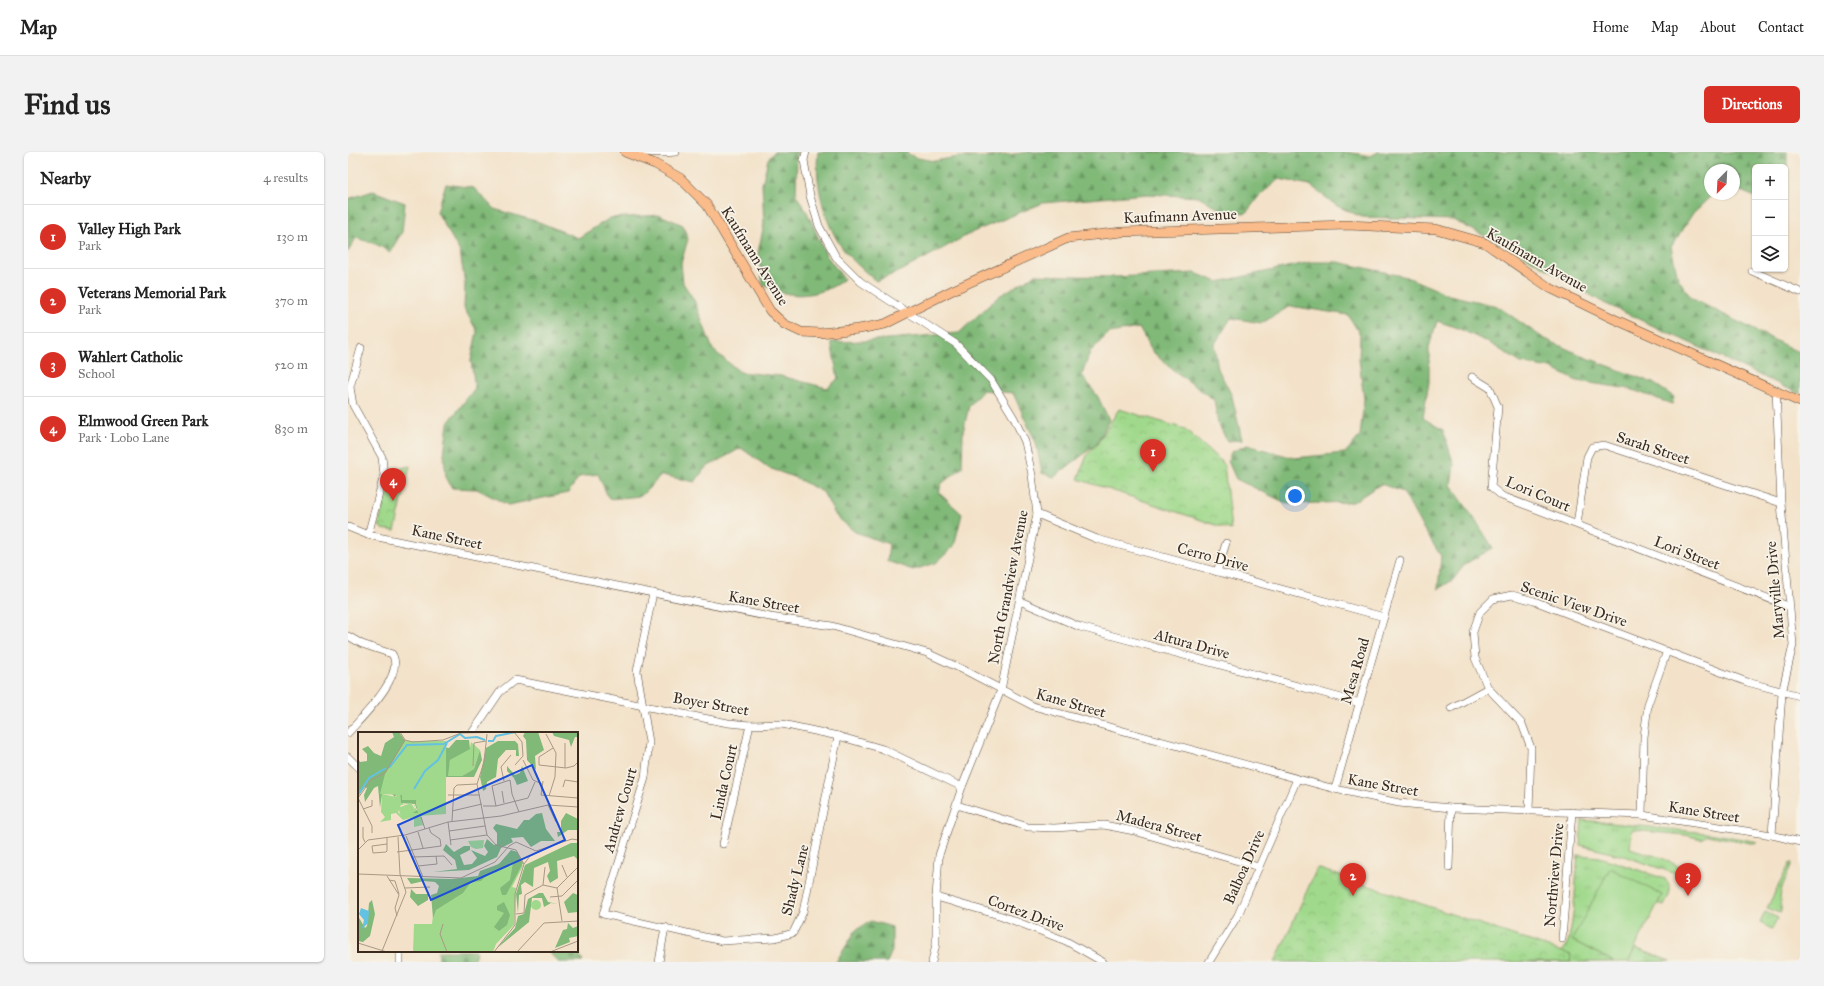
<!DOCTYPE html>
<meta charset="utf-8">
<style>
body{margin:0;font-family:"IM FELL Great Primer",serif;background:#f2f2f2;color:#222}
.controls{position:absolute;right:12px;top:12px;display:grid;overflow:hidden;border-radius:6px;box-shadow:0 1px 3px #0004}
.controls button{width:36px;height:36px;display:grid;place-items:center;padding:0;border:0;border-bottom:1px solid #e0e0e0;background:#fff;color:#222;font:20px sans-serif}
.compass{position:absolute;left:1356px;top:12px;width:36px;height:36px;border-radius:50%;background:#fff;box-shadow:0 1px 3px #0004;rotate:204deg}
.you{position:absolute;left:947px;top:344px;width:14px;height:14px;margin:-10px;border:3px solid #fff;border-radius:50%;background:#1a73e8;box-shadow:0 0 0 6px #1a73e833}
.badge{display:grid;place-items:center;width:26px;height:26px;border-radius:50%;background:#d93025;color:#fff;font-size:13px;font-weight:700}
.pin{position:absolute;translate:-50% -33px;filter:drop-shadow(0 1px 2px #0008)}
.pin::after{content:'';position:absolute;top:21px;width:14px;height:12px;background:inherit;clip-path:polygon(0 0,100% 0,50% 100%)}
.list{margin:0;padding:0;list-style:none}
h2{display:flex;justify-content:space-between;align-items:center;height:52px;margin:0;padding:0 16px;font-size:17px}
h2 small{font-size:13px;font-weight:400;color:#767676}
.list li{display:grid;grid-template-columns:26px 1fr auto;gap:12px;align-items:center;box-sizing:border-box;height:64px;padding:0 16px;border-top:1px solid #e0e0e0}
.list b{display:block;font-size:15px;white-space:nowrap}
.list p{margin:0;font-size:13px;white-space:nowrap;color:#767676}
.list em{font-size:13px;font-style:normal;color:#767676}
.icon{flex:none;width:22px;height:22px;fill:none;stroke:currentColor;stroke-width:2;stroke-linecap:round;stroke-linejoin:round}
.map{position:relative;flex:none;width:1452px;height:810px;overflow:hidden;border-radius:6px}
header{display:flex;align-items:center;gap:24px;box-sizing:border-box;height:56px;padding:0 20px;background:#fff;border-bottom:1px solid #e0e0e0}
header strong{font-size:19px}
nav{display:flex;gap:22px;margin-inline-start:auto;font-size:14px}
.intro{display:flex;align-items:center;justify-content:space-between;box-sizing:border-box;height:96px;padding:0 24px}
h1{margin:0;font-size:28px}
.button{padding:10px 18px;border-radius:6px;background:#d93025;color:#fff;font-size:14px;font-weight:700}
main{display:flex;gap:24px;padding:0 24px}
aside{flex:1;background:#fff;border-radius:6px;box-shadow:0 1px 3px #0004}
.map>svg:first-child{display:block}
.grass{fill:url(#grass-tufts);stroke:#6e8255}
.forest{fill:url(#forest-firs);stroke:#5e724b}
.park{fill:url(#park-crowns);stroke:#6e8255}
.garden{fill:#a0d98c;stroke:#6e8255}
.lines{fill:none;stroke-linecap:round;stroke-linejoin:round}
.minor-casing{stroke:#574638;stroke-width:8}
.major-casing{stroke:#574638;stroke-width:10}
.minor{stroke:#fff;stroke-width:7}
.major{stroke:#fabc8b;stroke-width:9}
.labels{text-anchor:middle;stroke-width:3.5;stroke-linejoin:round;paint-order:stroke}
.street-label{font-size:15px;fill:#3b2a1e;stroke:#f7f3e8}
.inset-river{fill:none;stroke:#63c1e1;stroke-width:2}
.inset-road{fill:none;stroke:#a99885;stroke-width:1}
.view{fill:#1d4ed8;fill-opacity:0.15;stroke:#1d4ed8;stroke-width:2}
.inset-edge{fill:none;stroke:#3b2a1e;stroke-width:2}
</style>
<header>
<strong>Map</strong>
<nav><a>Home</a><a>Map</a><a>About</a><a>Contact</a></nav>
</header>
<div class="intro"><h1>Find us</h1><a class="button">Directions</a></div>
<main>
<aside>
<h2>Nearby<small>4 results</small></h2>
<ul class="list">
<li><span class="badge">1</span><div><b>Valley High Park</b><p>Park</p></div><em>130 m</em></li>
<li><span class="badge">2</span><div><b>Veterans Memorial Park</b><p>Park</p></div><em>370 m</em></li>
<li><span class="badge">3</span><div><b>Wahlert Catholic</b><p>School</p></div><em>520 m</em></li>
<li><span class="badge">4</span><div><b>Elmwood Green Park</b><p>Park · Lobo Lane</p></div><em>830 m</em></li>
</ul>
</aside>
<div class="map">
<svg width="1452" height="810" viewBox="0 0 1452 810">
<defs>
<pattern id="grass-tufts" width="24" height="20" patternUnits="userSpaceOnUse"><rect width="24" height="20" fill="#a0d98c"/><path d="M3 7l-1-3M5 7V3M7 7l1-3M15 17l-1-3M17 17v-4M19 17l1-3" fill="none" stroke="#8bba78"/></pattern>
<pattern id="forest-firs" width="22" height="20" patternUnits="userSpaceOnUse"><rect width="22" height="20" fill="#80b978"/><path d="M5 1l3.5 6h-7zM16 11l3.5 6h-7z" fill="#6a9762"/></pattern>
<pattern id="park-crowns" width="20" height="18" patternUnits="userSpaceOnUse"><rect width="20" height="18" fill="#a0d98c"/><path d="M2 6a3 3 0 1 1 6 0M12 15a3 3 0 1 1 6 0" fill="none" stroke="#8bba78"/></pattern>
</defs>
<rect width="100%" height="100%" fill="#f7f3e8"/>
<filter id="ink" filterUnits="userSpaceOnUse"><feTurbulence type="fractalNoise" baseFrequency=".025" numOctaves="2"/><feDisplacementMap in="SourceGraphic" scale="8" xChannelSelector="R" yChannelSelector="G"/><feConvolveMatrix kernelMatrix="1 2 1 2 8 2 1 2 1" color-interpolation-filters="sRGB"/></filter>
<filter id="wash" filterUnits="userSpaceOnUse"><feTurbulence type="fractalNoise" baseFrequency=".012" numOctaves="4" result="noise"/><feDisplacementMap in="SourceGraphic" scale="16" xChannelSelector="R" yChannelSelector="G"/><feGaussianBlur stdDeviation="0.9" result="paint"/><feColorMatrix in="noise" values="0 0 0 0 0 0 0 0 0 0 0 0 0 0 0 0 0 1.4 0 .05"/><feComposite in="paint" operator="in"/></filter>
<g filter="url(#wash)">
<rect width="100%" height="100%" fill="#f3e2c9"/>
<g class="grass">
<polygon points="1234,668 1367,682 1410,690 1408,692 1359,683 1353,687 1338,683 1284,678 1282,696 1314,706 1334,716 1331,723 1279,705 1232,693"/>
<path d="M1230 703 1252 705 1317 727C1326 736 1321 743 1316 754L1310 751 1314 743 1224 788 1266 810H1180C1191 807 1211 806 1217 796 1226 783 1228 722 1230 703Z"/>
<path d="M1442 711H1444C1438 730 1428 738 1434 760L1432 761 1419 756Z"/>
<polygon points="1417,760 1430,766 1424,777 1412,771"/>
<polygon points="1287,796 1322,809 1280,810"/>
</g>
<g class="forest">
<path d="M426 0H449L448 43 459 60 478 103 496 127C481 140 456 146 436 141 429 139 422 136 415 133L410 101 416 72 414 32 420 7Z"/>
<path d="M470 0H559L560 2 570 6 586 9 610 5H642L682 0H997L1023 4 1030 0H1439V28L1437 30V15H1407V45L1386 36V18H1362V42H1365L1345 61 1323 95 1330 126 1343 146 1444 197 1452 200V242L1256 151 1179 105 1105 68 1014 65 989 54 962 33 931 27 911 44 898 61 875 59 852 45 799 42 695 51 625 80 553 119 528 129C519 121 509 113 501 104 478 80 466 32 470 0Z"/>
<polygon points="98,32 126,36 146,57 191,70 230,86 262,66 312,63 335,73 340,87 333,111 335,131 346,148 365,198 392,220 433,224 479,236 490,227 483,190 516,189 611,181 651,144 687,123 766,125 847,121 870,130 963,110 990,110 1059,125 1101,143 1149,154 1195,186 1237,205 1305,231 1326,245 1324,252 1282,237 1229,229 1203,216 1173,211 1145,193 1110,176 1089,169 1081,195 1081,230 1075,266 1095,278 1106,313 1103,333 1128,369 1145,396 1117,412 1105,428 1090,437 1093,404 1073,373 1055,340 1033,332 1005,350 940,352 888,327 880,309 883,300 899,293 946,306 997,301 1012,284 1016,248 1011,207 1012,182 1000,163 942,154 914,171 883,166 866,193 870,217 884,244 894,288 879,289 870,271 866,248 820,214 804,199 791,176 761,181 742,200 734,223 750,245 761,268 749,292 706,325 694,321 688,291 665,241 635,238 621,254 615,280 614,316 593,332 591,341 614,362 606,394 588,411 565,418 539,409 541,392 507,380 488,364 475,340 448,326 421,316 393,296 357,316 347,330 314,323 293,344 261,347 250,322 231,325 220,341 160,353 129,337 104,336 98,325 96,302 100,271 127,236 123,209 129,179 116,156 117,132 112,100 89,60"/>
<polygon points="25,39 57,51 54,80 42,100 28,92 8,86 0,100 0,47"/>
<polygon points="523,769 544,775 544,799 539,810 488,810 508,778"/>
<polygon points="229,797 235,810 210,810 200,799 229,799"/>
<polygon points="90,799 129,799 124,810 91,810"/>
</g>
<g class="park">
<polygon points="771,257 837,277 876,312 883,378 730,327 739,303 749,292"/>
<polygon points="62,314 47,379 34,377 31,373 43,318"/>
<polygon points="969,716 1223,803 1222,810 927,810"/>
</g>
<polygon class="garden" points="1262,716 1314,743 1280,810 1266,810 1224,788"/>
</g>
<g filter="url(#ink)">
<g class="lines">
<defs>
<g id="minor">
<polyline points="293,0 315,1 328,0"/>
<polyline points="458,0 456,8 462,44 471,74 488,105 513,130 608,192 643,228 666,266 677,290 684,323 689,362 653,538 614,635 591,703 588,745 588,792 584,810"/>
<polyline points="1404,119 1452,140"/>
<polyline points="13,196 2,235 5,253 34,305 36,323 20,383"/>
<polyline points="1124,225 1142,236 1150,255 1143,335 1154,344 1440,454"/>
<polyline points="689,362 749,387 1036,465"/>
<polyline points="1229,372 1239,305 1244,295 1256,293 1433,351"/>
<polyline points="0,375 20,383 422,465 484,474 579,501 618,519 685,554 987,637 1051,651 1103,656 1294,663 1424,683 1452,690"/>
<polyline points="869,420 878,391"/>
<polyline points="305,441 289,519 301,590 297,626 255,762 374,789 427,786 445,781 455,760 490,584"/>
<polyline points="672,449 732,475 1012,551"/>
<path d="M0 484 14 492 44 502C58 523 13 566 0 581"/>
<polyline points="1103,556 1140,536"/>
<polyline points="124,581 152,540 167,528 380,571 402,573 434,572 490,584 535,597 614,635"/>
<polyline points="0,605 11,616"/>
<polyline points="987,637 1052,408"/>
<polyline points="609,653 680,675 706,676 756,673 786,679 911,715"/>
<polyline points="1181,659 1183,596 1174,572 1140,536 1127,506 1125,480 1132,460 1145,447 1164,443 1186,449 1399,530 1452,544"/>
<polyline points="1294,663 1296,585 1300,552 1319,499"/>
<polyline points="1424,683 1434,541 1445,493 1433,351 1428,238"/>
<polyline points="375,692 402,573"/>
<polyline points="1101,715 1103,656"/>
<polyline points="588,745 654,764 718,789 755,810"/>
<polyline points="1214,787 1224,660"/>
<polyline points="52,810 52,799"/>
<polyline points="311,810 317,775"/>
<polyline points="861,810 890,763 949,627"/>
</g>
<polyline id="major" points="277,0 307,12 332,26 359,53 422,159 436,172 453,180 472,181 511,177 537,172 605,138 720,86 774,80 999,73 1088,77 1137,91 1202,136 1266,167 1452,250"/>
</defs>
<use href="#minor" class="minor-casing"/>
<use href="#major" class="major-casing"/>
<use href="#minor" class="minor"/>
<use href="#major" class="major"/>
</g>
</g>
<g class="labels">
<g class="street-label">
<text transform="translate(832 64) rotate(-2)" y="5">Kaufmann Avenue</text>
<text transform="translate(407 104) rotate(58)" y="5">Kaufmann Avenue</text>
<text transform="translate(1189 108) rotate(30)" y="5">Kaufmann Avenue</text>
<text transform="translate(1305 296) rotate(18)" y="5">Sarah Street</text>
<text transform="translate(1190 342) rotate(23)" y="5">Lori Court</text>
<text transform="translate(99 385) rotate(12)" y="5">Kane Street</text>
<text transform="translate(1339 401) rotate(21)" y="5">Lori Street</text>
<text transform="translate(865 405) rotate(15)" y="5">Cerro Drive</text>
<text transform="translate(660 435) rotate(-79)" y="5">North Grandview Avenue</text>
<text transform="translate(1427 438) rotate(-95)" y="5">Maryville Drive</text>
<text transform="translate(416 450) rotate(10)" y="5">Kane Street</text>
<text transform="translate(1226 452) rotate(19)" y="5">Scenic View Drive</text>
<text transform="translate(844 492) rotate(15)" y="5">Altura Drive</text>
<text transform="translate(1007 519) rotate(-74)" y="5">Mesa Road</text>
<text transform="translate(723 551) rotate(16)" y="5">Kane Street</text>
<text transform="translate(363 552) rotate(10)" y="5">Boyer Street</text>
<text transform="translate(376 630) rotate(-77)" y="5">Linda Court</text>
<text transform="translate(1035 633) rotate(10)" y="5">Kane Street</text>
<text transform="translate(272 658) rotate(-74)" y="5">Andrew Court</text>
<text transform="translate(1356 660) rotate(9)" y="5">Kane Street</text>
<text transform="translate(811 674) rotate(15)" y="5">Madera Street</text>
<text transform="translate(896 715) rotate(-66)" y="5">Balboa Drive</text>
<text transform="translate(1206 723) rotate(-85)" y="5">Northview Drive</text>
<text transform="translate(447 728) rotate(-76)" y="5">Shady Lane</text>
<text transform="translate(678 761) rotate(20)" y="5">Cortez Drive</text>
</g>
</g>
<g transform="translate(10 580)">
<rect width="220" height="220" fill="#f3e2c9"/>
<path d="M113 10 122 18 116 37 104 44H89L92 28 112 16ZM43 48 45 72 55 71 60 81 58 69 61 70 65 93 56 95V85L45 88 38 81 33 82V88L22 90 27 85 23 80 24 62 38 65ZM53 71 57 73V78L43 83 40 80 43 73ZM157 119 165 134 154 155 158 156 156 193 138 212 135 220H55L56 192H74L77 165 127 142Z" fill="#a0d98c" fill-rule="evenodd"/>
<path d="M34 0H41L48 10 91 16 98 8H111L112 17 92 28 90 44H104L116 37 122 18 124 28 116 45H88L58 70 60 81H55L59 78 57 72 43 71 42 57 37 65 34 62H24L22 76 20 54 16 56 7 70 6 63 9 56 7 55 0 64V26L2 30 9 29V22L4 17 10 14 16 21 23 24 27 11 36 5ZM167 0H180L186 18 177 24 178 38 169 28 168 8 165 4ZM194 0H220V5H217L213 15 211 8 196 4ZM140 9H157L160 12 161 24H158V18H148L140 27 138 45 129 50 128 57 125 59 122 45 128 16ZM149 34 157 43 162 41 164 34 170 49 159 53 156 46 149 39ZM184 81 188 97 197 109H183L173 115 165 105 153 106 155 110 143 116 139 125 111 138 75 140 99 137 97 128 85 118 88 112 96 120 106 114H112V118L102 123 106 133 114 132 119 126 113 118 127 124 130 120 126 114 129 107 136 113 139 112V101L135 96 138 92 159 97 166 88H171L178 82ZM208 81 220 87V98H210L200 105 199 100H203V89ZM213 111H220V128L216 124 199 129 200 146 192 151 189 144 192 139 190 130 176 136 175 155 167 150 163 153 164 162 161 163 160 181 158 162 167 133ZM153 118 159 120 165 131 148 163H144L142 156 152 148 155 131 128 144 123 149 113 150 105 161 78 178 75 186 73 163 79 161 81 154 77 150 66 149 53 152 49 146 94 147 120 144 122 139 141 132ZM53 157 58 162H70V168L60 174 52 165ZM181 161H185L190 170 200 172 193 171 186 175 184 166H174L171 190 138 217 157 196 160 184 166 182 170 167ZM215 161 220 163V180L210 181 206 170ZM14 168 17 182 12 204 5 210 0 209V184L7 196 9 194 11 171ZM146 170 152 183 149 193 141 199 136 195 146 181 139 178V174ZM210 191 215 196 220 194V204L211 206 212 210 197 216 205 198 209 197Z" fill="#80b978"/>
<path d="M47 9H88V82L61 84 58 68H44V63L22 62 27 42ZM126 108 125 116 118 117 113 115 110 109Z" fill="#a0d98c"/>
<path d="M77 52V62L66 63 69 55ZM53 71 58 79 43 84 40 76ZM173 173a5 5 0 1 1 10 0a5 5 0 1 1-10 0Z" fill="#a0d98c"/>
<path d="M3 176 11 179 10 191 4 197 6 188 1 182Z" fill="#63c1e1"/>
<path class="inset-river" d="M130 9H135L138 4 158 0M86 12 102 2 107 6 119 5 127 8M31 36 49 13 86 12M56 57 67 39 80 28 89 11M0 63 11 46 28 36"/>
<path class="inset-road" d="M42 0 47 8 55 10 85 8 103 1 153 0M156 0 164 10 165 24 157 33M129 2 126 30 119 52 129 103 138 113 158 118 166 132M188 2 198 21 197 45 191 64M207 11V36M195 16 181 25V33L208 36 216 34 220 30M165 28 175 48 184 52M115 34 116 11 128 9M146 49 143 35 153 23M185 49 183 63 220 66M205 55 207 48 220 50M144 59 146 71M90 63H122M0 66 13 48 27 41 47 8M0 66 14 94V101M190 73 198 90M125 74H138L170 66 177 50M138 74 134 54 152 48 154 62 161 80M5 77 14 74V68M94 79 124 72M63 85 67 97M94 89 96 56 99 53 119 52M90 90 93 113M5 95V106L7 110M91 99 127 94M60 100 65 116M48 104 65 145M92 108 129 103M29 112 14 114 15 121 28 120 29 119V106M0 118 10 108 47 103 90 90 143 84 190 73 220 75M39 120 83 114 82 107 73 101 71 96M55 125 86 124 94 133M0 132V148M204 133 209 145M60 134 79 132 78 124M187 135 185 153 199 156M0 142 103 146 137 130 151 114 158 110 178 119 214 107 220 108M29 144 41 163 37 176 39 184M31 148 37 149 41 162M47 156 72 155M192 165 204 164 220 148M158 182 166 181 167 163 185 153M204 189 199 156 220 135M85 192 82 202 89 220M0 211 29 220M24 219 48 160 42 142 40 105M136 220 157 193V162L166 132 172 124 182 119M159 220 186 191 220 189M192 220 220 209"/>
<path class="view" d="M174 33 207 108 73 168 40 93Z"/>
<rect width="220" height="220" class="inset-edge"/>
</g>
</svg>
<div class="controls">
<button>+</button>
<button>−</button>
<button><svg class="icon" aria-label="layers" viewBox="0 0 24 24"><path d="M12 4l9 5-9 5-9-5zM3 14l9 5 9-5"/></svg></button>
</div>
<svg class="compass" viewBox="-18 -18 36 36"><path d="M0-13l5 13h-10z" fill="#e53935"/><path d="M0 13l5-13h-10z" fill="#767676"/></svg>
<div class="you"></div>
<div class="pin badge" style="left:805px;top:320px">1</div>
<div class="pin badge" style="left:1005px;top:744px">2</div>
<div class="pin badge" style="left:1340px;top:744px">3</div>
<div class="pin badge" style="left:45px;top:349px">4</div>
</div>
</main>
